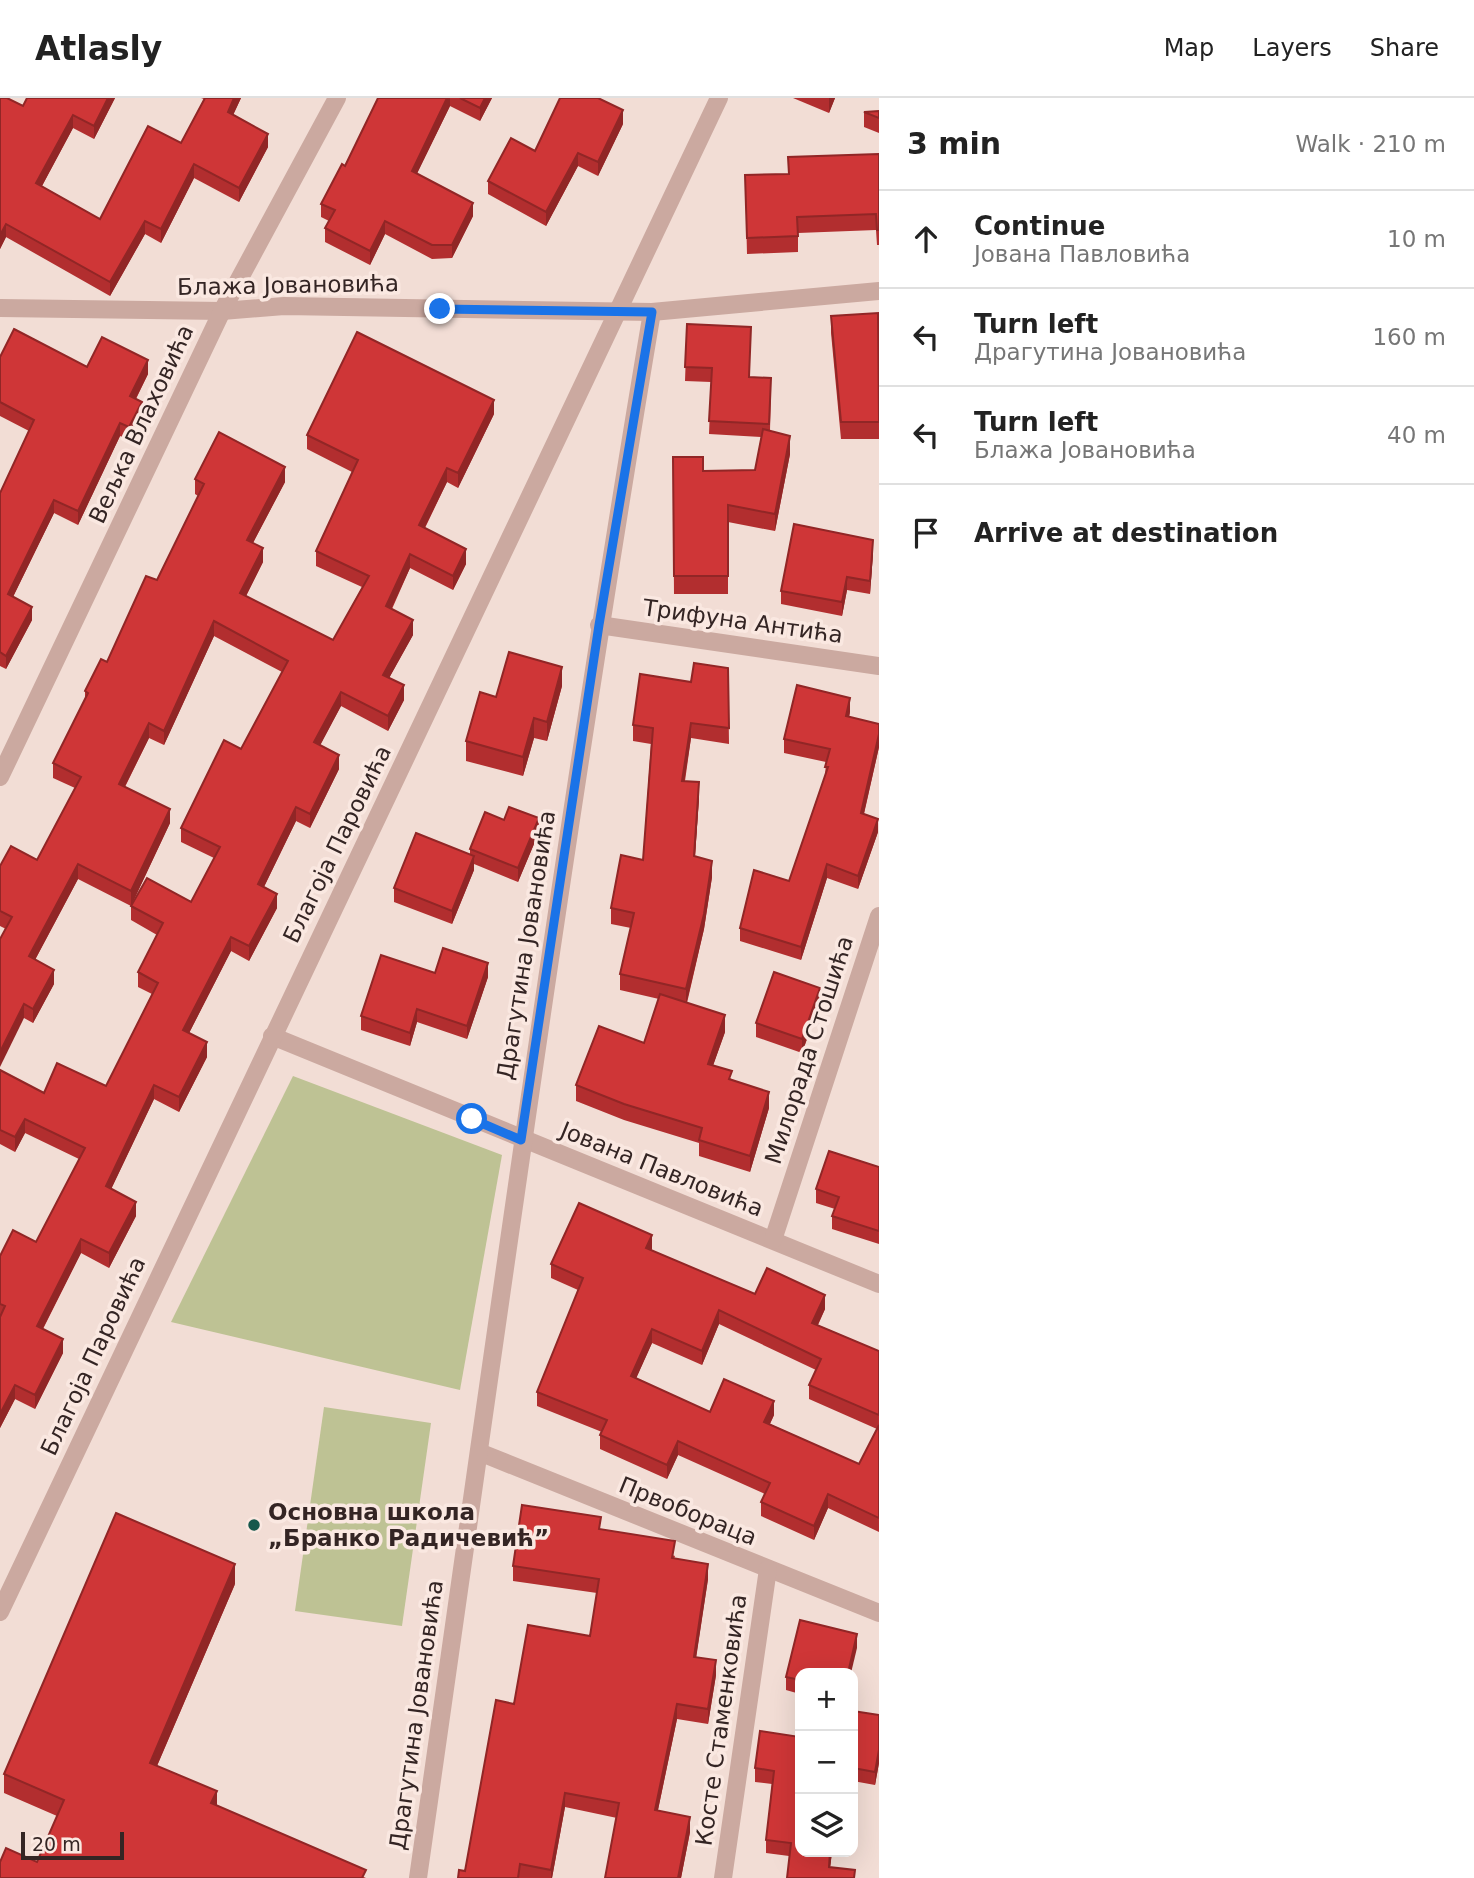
<!DOCTYPE html>
<meta charset="utf-8">
<style>
body{margin:0;font-family:"DejaVu Sans",sans-serif;background:#f2f2f2;color:#222}
.controls{position:absolute;right:21px;bottom:21px;display:grid;overflow:hidden;border-radius:14px;box-shadow:0 7px 28px #0002}
.controls button{width:63px;height:63px;display:grid;place-items:center;padding:0;border:0;border-bottom:2px solid #e0e0e0;background:#fff;color:#222;font:35px sans-serif}
.scale{position:absolute;left:21px;bottom:18px;width:103px;box-sizing:border-box;padding-left:7px;border:4px solid #342524;border-top:0;font-size:19px;line-height:24px;white-space:nowrap;color:#342524;-webkit-text-stroke:5px #fae8e1;paint-order:stroke}
.stop{position:absolute;width:21px;height:21px;margin:-16px;border:5px solid #1a73e8;border-radius:50%;background:#fff}
.stop.end{background:#1a73e8;border-color:#fff;box-shadow:0 2px 7px #0008}
.list{margin:0;padding:0;list-style:none}
h2{display:flex;justify-content:space-between;align-items:center;height:91px;margin:0;padding:0 28px;font-size:30px}
h2 small{font-size:23px;font-weight:400;color:#767676}
.list li{display:grid;grid-template-columns:46px 1fr auto;gap:21px;align-items:center;box-sizing:border-box;height:98px;padding:0 28px;border-top:2px solid #e0e0e0}
.list b{display:block;font-size:26px;white-space:nowrap}
.list p{margin:0;font-size:23px;white-space:nowrap;color:#767676}
.list em{font-size:23px;font-style:normal;color:#767676}
.icon{flex:none;width:38px;height:38px;fill:none;stroke:currentColor;stroke-width:2;stroke-linecap:round;stroke-linejoin:round}
.map{position:relative;flex:none;width:879px;height:1780px;overflow:hidden}
header{display:flex;align-items:center;gap:42px;box-sizing:border-box;height:98px;padding:0 35px;background:#fff;border-bottom:2px solid #e0e0e0}
header strong{font-size:33px}
nav{display:flex;gap:38px;margin-inline-start:auto;font-size:24px}
main{display:flex}
aside{flex:1;background:#fff}
.map>svg:first-child{display:block}
.green{fill:#bec294}
.lines{fill:none;stroke-linecap:round;stroke-linejoin:round}
.minor{stroke:#cba9a0;stroke-width:18}
.wall{fill:#b22e2f;fill-rule:evenodd}
.shaded-wall{fill:#912626}
.building{fill:#cf3637;stroke:#912626;stroke-width:2}
.route{stroke:#1a73e8;stroke-width:9}
.poi-dot{fill:#17584c;stroke:#fae8e1;stroke-width:2.5}
.labels{text-anchor:middle;stroke-width:7;stroke-linejoin:round;paint-order:stroke}
.street-label{font-size:23px;fill:#342524;stroke:#fae8e1}
.poi-label{font-size:23px;font-weight:bold;fill:#342524;stroke:#fae8e1;text-anchor:start}
</style>
<header>
<strong>Atlasly</strong>
<nav><a>Map</a><a>Layers</a><a>Share</a></nav>
</header>
<main>
<div class="map">
<svg width="879" height="1780" viewBox="0 0 879 1780">
<rect width="100%" height="100%" fill="#f2ddd5"/>
<g class="green">
<polygon points="293,978 502,1057 460,1292 171,1224"/>
<polygon points="324,1309 431,1325 402,1528 295,1513"/>
</g>
<g class="lines">
<g class="minor">
<polyline points="0,210 222,213 284,208 652,214 879,193"/>
<polyline points="599,527 879,568"/>
<polyline points="0,679 222,213 337,0"/>
<polyline points="272,938 879,1186"/>
<polyline points="773,1142 879,818"/>
<polyline points="479,1354 879,1515"/>
<polyline points="0,1514 719,0"/>
<path d="M418 1780C493 1257 564 735 652 214"/>
<polyline points="723,1780 768,1471"/>
</g>
</g>
<g class="wall">
<polygon points="0,0 23,8 27,0 115,0 94,41 73,30 42,88 100,121 181,45 204,1 201,0 241,0 233,17 268,49 239,104 194,80 161,145 145,136 110,198 6,139 0,151"/>
<polygon points="378,0 492,0 480,23 450,8 417,75 473,118 452,160 432,161 385,136 370,167 325,144 325,130 329,123 321,119 321,106 345,68"/>
<polygon points="793,0 835,0 829,15"/>
<polygon points="879,13 879,35 864,29 864,14"/>
<polygon points="623,26 598,78 578,68 546,128 488,96 488,83 535,53"/>
<polygon points="879,56 879,147 877,147 876,132 798,135 798,154 747,156 745,77 788,76 788,59"/>
<polygon points="831,218 879,221 879,341 841,341 831,235"/>
<polygon points="687,226 749,279 771,293 770,332 790,356 775,433 728,424 728,496 674,496 673,359 703,373 755,372 761,339 709,336 711,284 685,283"/>
<polygon points="0,259 148,276 136,301 142,317 129,342 120,338 78,427 54,415 13,499 32,522 6,571 0,568 0,395 29,333 0,318"/>
<polygon points="494,316 458,390 447,384 425,430 466,466 453,492 410,470 392,511 413,537 389,580 404,602 388,633 341,608 320,647 339,671 310,730 296,723 264,789 277,810 249,863 231,853 189,935 207,959 179,1014 154,1001 111,1091 136,1118 109,1170 81,1155 43,1231 63,1255 35,1311 15,1301 0,1330 0,1158 36,1144 79,1061 25,1035 15,1054 0,1046 0,972 44,995 106,988 152,896 138,889 138,874 157,837 131,822 131,808 191,804 214,760 181,744 181,730 241,651 282,574 214,538 164,647 149,640 125,689 170,725 131,808 78,781 35,862 54,886 33,925 24,920 6,831 0,828 0,768 37,762 75,690 53,680 53,665 85,602 85,593 107,564 157,482 198,398 195,396 195,381 285,384 253,445 263,464 246,498 333,542 362,489 316,468 316,453 352,374 307,351 307,337"/>
<polygon points="873,455 870,496 847,492 842,518 781,506 781,493"/>
<polygon points="728,570 729,646 691,640 685,683 699,700 695,758 712,779 704,831 687,905 725,934 713,967 769,1010 750,1074 699,1058 699,1045 624,1022 576,1003 576,987 644,945 659,901 620,892 620,876 631,830 611,826 611,810 643,762 651,646 633,643 633,627 691,584"/>
<polygon points="562,588 547,643 534,640 523,678 466,663 466,643 496,599"/>
<polygon points="850,614 849,619 879,626 879,649 864,716 878,734 858,791 827,780 801,862 740,843 740,830 789,783 825,678 826,664 784,655 784,641"/>
<polygon points="504,722 539,734 518,784 474,766 474,772 452,826 394,804 394,790 470,756 470,751"/>
<polygon points="435,875 488,879 467,941 417,924 410,948 361,932 361,918"/>
<polygon points="820,904 802,955 756,939 756,925"/>
<polygon points="879,1069 879,1146 832,1131 832,1118 835,1111 816,1105 816,1091"/>
<path d="M651 1152 755 1196 825 1211 818 1227 879 1253V1434L828 1410 814 1442 761 1418V1404L765 1396 678 1357 667 1381 600 1351V1337L602 1334 537 1308V1294L578 1192 551 1180V1166ZM719 1226 816 1272 809 1287V1301L877 1331 859 1366 770 1326 774 1317 710 1314 636 1280 652 1245 702 1267Z"/>
<polygon points="601,1431 675,1458 674,1461 708,1481 696,1559 716,1577 708,1626 677,1621 658,1712 690,1734 681,1780 605,1780 617,1720 565,1709 552,1780 458,1780 465,1773 514,1606 590,1538 597,1495 513,1483 513,1468"/>
<polygon points="235,1486 157,1668 217,1708 366,1780 37,1764 57,1718 4,1695 4,1676"/>
<polygon points="857,1550 800,1575 800,1596 786,1592 786,1579"/>
<polygon points="853,1613 879,1617 879,1665 875,1687 853,1683"/>
<polygon points="800,1639 800,1754 832,1754 830,1769 855,1780 789,1758 766,1755 766,1742 772,1686 755,1684 755,1670"/>
</g>
<g class="shaded-wall">
<polygon points="108,0 115,0 94,41 94,28"/>
<polygon points="234,0 241,0 228,28 228,14"/>
<polygon points="447,0 450,0 450,8 412,86 412,73"/>
<polygon points="485,0 492,0 480,23 480,10"/>
<polygon points="829,0 835,0 829,15"/>
<polygon points="623,12 623,26 598,78 598,64"/>
<polygon points="73,17 73,30 36,99 36,85"/>
<polygon points="268,36 268,49 239,104 239,90"/>
<polygon points="578,55 578,68 546,128 546,114"/>
<polygon points="194,66 194,80 161,145 161,131"/>
<polygon points="473,105 473,118 452,160 452,147"/>
<polygon points="145,123 145,136 110,198 110,184"/>
<polygon points="385,123 385,136 370,167 370,153"/>
<polygon points="6,126 6,139 0,151 0,137"/>
<polygon points="148,262 148,276 130,312 130,298"/>
<polygon points="494,302 494,316 458,390 458,375"/>
<polygon points="142,304 142,317 129,342 129,329"/>
<polygon points="120,325 120,338 78,427 78,413"/>
<polygon points="790,338 790,356 775,433 775,416"/>
<polygon points="285,369 285,384 247,456 247,442"/>
<polygon points="447,370 447,384 419,441 419,427"/>
<polygon points="54,402 54,415 8,509 8,496"/>
<polygon points="873,442 873,455 870,496 870,483"/>
<polygon points="263,450 263,464 240,510 240,495"/>
<polygon points="466,451 466,466 453,492 453,478"/>
<polygon points="410,456 410,470 386,522 386,508"/>
<polygon points="847,479 847,492 842,518 842,504"/>
<polygon points="32,509 32,522 6,571 6,558"/>
<polygon points="413,522 413,537 383,591 383,577"/>
<polygon points="214,523 214,538 164,647 164,633"/>
<polygon points="562,569 562,588 547,643 547,624"/>
<polygon points="404,587 404,602 388,633 388,618"/>
<polygon points="341,594 341,608 314,659 314,644"/>
<polygon points="850,600 850,614 846,632 846,618"/>
<polygon points="534,620 534,640 523,678 523,659"/>
<polygon points="149,625 149,640 119,700 119,686"/>
<polygon points="691,625 691,640 682,698 682,683"/>
<polygon points="879,636 879,649 861,728 861,715"/>
<polygon points="339,657 339,671 310,730 310,716"/>
<polygon points="699,684 699,700 694,773 694,758"/>
<polygon points="296,709 296,723 258,801 258,786"/>
<polygon points="170,711 170,725 131,808 131,793"/>
<polygon points="539,720 539,734 518,784 518,770"/>
<polygon points="878,721 878,734 858,791 858,778"/>
<polygon points="474,758 474,772 452,826 452,813"/>
<polygon points="712,763 712,779 704,831 686,907 686,891"/>
<polygon points="78,766 78,781 29,873 29,858"/>
<polygon points="827,766 827,780 801,862 801,849"/>
<polygon points="277,796 277,810 249,863 249,848"/>
<polygon points="231,839 231,853 183,947 183,932"/>
<polygon points="488,865 488,879 467,941 467,928"/>
<polygon points="54,872 54,886 33,925 33,911"/>
<polygon points="820,890 820,904 802,955 802,941"/>
<polygon points="24,906 24,920 0,969 0,954"/>
<polygon points="417,911 417,924 410,948 410,935"/>
<polygon points="725,917 725,934 708,982 708,966"/>
<polygon points="207,944 207,959 179,1014 179,999"/>
<polygon points="154,987 154,1001 106,1102 106,1088"/>
<polygon points="769,994 769,1010 750,1074 750,1058"/>
<polygon points="25,1021 25,1035 15,1054 15,1039"/>
<polygon points="136,1104 136,1118 109,1170 109,1155"/>
<polygon points="652,1137 652,1151 646,1164 646,1150"/>
<polygon points="81,1141 81,1155 37,1242 37,1228"/>
<polygon points="825,1197 825,1211 812,1239 812,1225"/>
<polygon points="719,1212 719,1226 702,1267 702,1253"/>
<polygon points="652,1231 652,1245 631,1292 631,1278"/>
<polygon points="63,1241 63,1255 35,1311 35,1297"/>
<polygon points="15,1287 15,1301 0,1330 0,1316"/>
<polygon points="774,1303 774,1317 764,1338 764,1324"/>
<polygon points="678,1343 678,1357 667,1381 667,1367"/>
<polygon points="828,1396 828,1410 814,1442 814,1428"/>
<polygon points="235,1466 235,1486 150,1684 150,1665"/>
<polygon points="708,1466 708,1481 694,1574 694,1559"/>
<polygon points="857,1536 857,1550 851,1575 848,1575"/>
<polygon points="716,1562 716,1577 708,1626 708,1611"/>
<polygon points="677,1606 677,1621 655,1726 655,1712"/>
<polygon points="879,1652 879,1665 875,1687 875,1674"/>
<polygon points="217,1693 217,1713 211,1705"/>
<polygon points="565,1695 565,1709 552,1780 551,1780 551,1772"/>
<polygon points="690,1719 690,1734 681,1780 678,1780"/>
<polygon points="830,1754 832,1754 829,1780 829,1769"/>
</g>
<g class="building">
<polygon points="0,0 7,0 23,8 27,0 108,0 94,28 73,17 36,85 100,121 148,28 181,45 205,0 234,0 228,14 268,36 239,90 194,66 161,131 145,123 110,184 6,126 0,137"/>
<polygon points="378,0 447,0 412,73 473,105 452,147 432,147 385,123 370,153 325,130 335,112 321,106 342,66 345,68"/>
<polygon points="460,0 485,0 480,10"/>
<polygon points="560,0 598,0 623,12 598,64 578,55 546,114 488,83 511,40 535,53"/>
<polygon points="879,13 879,20 864,14"/>
<polygon points="879,56 879,132 877,132 876,116 797,119 798,138 747,140 745,77 789,76 788,59"/>
<polygon points="878,215 879,324 841,324 831,218"/>
<polygon points="687,226 751,229 749,279 771,280 769,326 709,323 712,270 685,269"/>
<polygon points="14,231 87,269 102,239 148,262 130,298 142,304 129,329 120,325 78,413 54,402 8,496 32,509 6,558 0,554 0,395 34,322 0,304 0,259"/>
<polygon points="357,234 494,302 458,375 447,370 419,427 466,451 453,478 410,456 386,508 413,522 383,577 404,587 388,618 341,594 314,644 339,657 310,716 296,709 258,786 277,796 249,848 231,839 183,932 207,944 179,999 154,987 106,1088 136,1104 109,1155 81,1141 37,1228 63,1241 35,1297 15,1287 0,1316 0,1219 5,1208 0,1206 0,1158 13,1132 36,1144 85,1050 25,1021 15,1039 0,1032 0,972 44,995 57,965 106,988 158,885 138,874 163,825 131,808 147,780 191,804 220,749 181,730 224,642 241,651 288,563 214,523 164,633 149,625 119,686 170,711 131,793 78,766 29,858 54,872 33,911 24,906 0,954 0,841 12,819 0,813 0,768 11,748 37,762 81,679 53,665 88,595 85,593 101,561 107,564 146,478 157,482 204,386 195,381 219,334 285,369 247,442 263,450 240,495 333,542 369,478 316,453 358,362 307,337"/>
<polygon points="763,331 790,338 775,416 728,407 728,478 674,478 673,359 703,359 703,373 755,372"/>
<polygon points="794,426 873,442 870,483 847,479 842,504 781,493"/>
<polygon points="509,554 562,569 547,624 534,620 523,659 466,643 480,594 496,599"/>
<polygon points="694,565 728,570 729,630 691,625 682,683 699,684 694,758 712,763 704,816 686,891 620,876 634,815 611,810 621,757 643,762 653,630 633,627 640,576 691,584"/>
<polygon points="797,587 850,600 846,618 879,626 879,636 861,715 878,721 858,778 827,766 801,849 740,830 754,772 789,783 828,669 825,669 830,651 784,641"/>
<polygon points="509,709 539,720 518,770 470,751 485,714 504,722"/>
<polygon points="416,735 474,758 452,813 394,790"/>
<polygon points="443,850 488,865 467,928 417,911 410,935 361,918 381,857 435,875"/>
<polygon points="774,874 820,890 802,941 756,925"/>
<polygon points="660,896 725,917 708,966 732,973 729,981 769,994 750,1058 699,1042 702,1030 624,1006 576,987 599,928 644,945"/>
<polygon points="829,1053 879,1069 879,1133 832,1118 839,1099 816,1091"/>
<polygon points="579,1105 652,1137 646,1150 755,1196 767,1170 825,1197 812,1225 879,1253 879,1317 809,1287 821,1261 719,1212 702,1253 652,1231 631,1278 710,1314 724,1281 774,1303 764,1324 859,1366 879,1327 879,1420 828,1396 814,1428 761,1404 770,1385 678,1343 667,1367 600,1337 607,1322 537,1294 583,1180 551,1166"/>
<polygon points="522,1407 601,1419 599,1431 675,1443 672,1460 708,1466 694,1559 716,1562 708,1611 677,1606 655,1712 690,1719 678,1780 605,1780 619,1705 565,1695 551,1772 520,1766 518,1780 458,1780 459,1772 465,1773 496,1602 514,1606 528,1527 590,1538 599,1481 513,1468"/>
<polygon points="116,1415 235,1466 150,1665 217,1693 211,1705 366,1772 362,1780 0,1780 0,1764 6,1750 37,1764 64,1702 4,1676"/>
<polygon points="800,1522 857,1536 848,1575 800,1575 800,1582 786,1579"/>
<polygon points="853,1613 879,1617 879,1652 875,1674 853,1670"/>
<polygon points="760,1633 800,1639 800,1754 830,1754 829,1769 855,1772 854,1780 787,1780 791,1745 766,1742 774,1673 755,1670"/>
</g>
<g class="lines">
<polyline class="route" points="440,211 652,214 599,527 521,1042 472,1021"/>
</g>
<circle class="poi-dot" cx="254" cy="1427" r="7"/>
<g class="labels">
<g class="street-label">
<text transform="translate(288 187) rotate(-1)" y="8">Блажа Јовановића</text>
<text transform="translate(141 326) rotate(-65)" y="8">Вељка Влаховића</text>
<text transform="translate(743 523) rotate(8)" y="8">Трифуна Антића</text>
<text transform="translate(337 746) rotate(-64)" y="8">Благоја Паровића</text>
<text transform="translate(526 847) rotate(-81)" y="8">Драгутина Јовановића</text>
<text transform="translate(809 952) rotate(-72)" y="8">Милорада Стошића</text>
<text transform="translate(662 1071) rotate(22)" y="8">Јована Павловића</text>
<text transform="translate(93 1258) rotate(-65)" y="8">Благоја Паровића</text>
<text transform="translate(688 1413) rotate(22)" y="8">Првобораца</text>
<text transform="translate(416 1617) rotate(-82)" y="8">Драгутина Јовановића</text>
<text transform="translate(721 1622) rotate(-82)" y="8">Косте Стаменковића</text>
</g>
<g class="poi-label">
<text x="268" y="1422">Основна школа<tspan x="268" dy="26">„Бранко Радичевић”</tspan></text>
</g>
</g>
</svg>
<div class="controls">
<button>+</button>
<button>−</button>
<button><svg class="icon" aria-label="layers" viewBox="0 0 24 24"><path d="M12 4l9 5-9 5-9-5zM3 14l9 5 9-5"/></svg></button>
</div>
<div class="scale">20 m</div>
<div class="stop" style="left:472px;top:1021px"></div>
<div class="stop end" style="left:440px;top:211px"></div>
</div>
<aside>
<h2>3 min<small>Walk · 210 m</small></h2>
<ul class="list">
<li><svg class="icon" aria-label="ahead" viewBox="0 0 24 24"><path d="M12 20V5M6 11l6-6 6 6"/></svg><div><b>Continue</b><p>Јована Павловића</p></div><em>10 m</em></li>
<li><svg class="icon" aria-label="left" viewBox="0 0 24 24"><path d="M17 20v-9H6M10 6l-5 5 5 5"/></svg><div><b>Turn left</b><p>Драгутина Јовановића</p></div><em>160 m</em></li>
<li><svg class="icon" aria-label="left" viewBox="0 0 24 24"><path d="M17 20v-9H6M10 6l-5 5 5 5"/></svg><div><b>Turn left</b><p>Блажа Јовановића</p></div><em>40 m</em></li>
<li><svg class="icon" aria-label="arrive" viewBox="0 0 24 24"><path d="M6 21V4h12l-3 4 3 4H6"/></svg><div><b>Arrive at destination</b></div></li>
</ul>
</aside>
</main>
